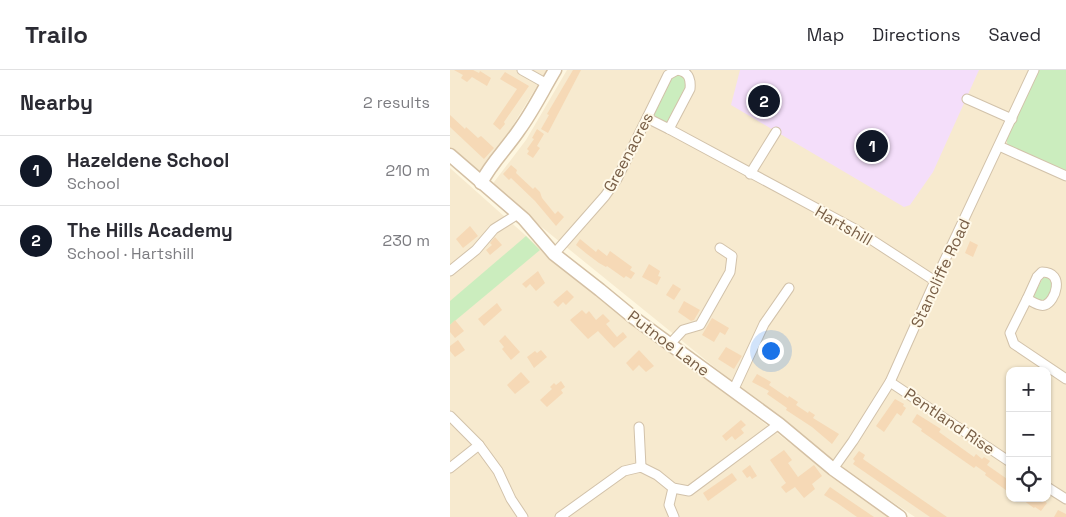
<!DOCTYPE html>
<meta charset="utf-8">
<style>
body{margin:0;font-family:"Space Grotesk",sans-serif;background:#f2f2f3;color:#2b2b33}
.controls{position:absolute;right:15px;bottom:15px;display:grid;overflow:hidden;border-radius:10px;box-shadow:0 1px 4px #0004}
.controls button{width:45px;height:45px;display:grid;place-items:center;padding:0;border:0;border-bottom:1px solid #e1e1e2;background:#fff;color:#2b2b33;font:25px sans-serif}
.you{position:absolute;left:320px;top:280px;width:18px;height:18px;margin:-12px;border:4px solid #fff;border-radius:50%;background:#1a73e8;box-shadow:0 0 0 8px #1a73e833}
.badge{display:grid;place-items:center;width:32px;height:32px;border-radius:50%;background:#111827;color:#fff;font-size:16px;font-weight:700}
.pin{position:absolute;translate:-50% -50%;border:2px solid #fff;box-shadow:0 1px 5px #0006}
.list{margin:0;padding:0;list-style:none}
h2{display:flex;justify-content:space-between;align-items:center;height:65px;margin:0;padding:0 20px;font-size:21px}
h2 small{font-size:16px;font-weight:400;color:#7c7c81}
.list li{display:grid;grid-template-columns:32px 1fr auto;gap:15px;align-items:center;box-sizing:border-box;height:70px;padding:0 20px;border-top:1px solid #e1e1e2}
.list b{display:block;font-size:19px;white-space:nowrap}
.list p{margin:0;font-size:16px;white-space:nowrap;color:#7c7c81}
.list em{font-size:16px;font-style:normal;color:#7c7c81}
.icon{flex:none;width:28px;height:28px;fill:none;stroke:currentColor;stroke-width:2;stroke-linecap:round;stroke-linejoin:round}
.map{position:relative;flex:none;width:616px;height:447px;overflow:hidden}
header{display:flex;align-items:center;gap:30px;box-sizing:border-box;height:70px;padding:0 25px;background:#fff;border-bottom:1px solid #e1e1e2}
header strong{font-size:24px}
nav{display:flex;gap:28px;margin-inline-start:auto;font-size:18px}
main{display:flex}
aside{flex:1;background:#fff}
.map>svg:first-child{display:block}
.residential{fill:#f7eacf;fill-rule:evenodd}
.education{fill:#f4defa}
.green{fill:#cbedbe}
.building{fill:#f6d9b6}
.lines{fill:none;stroke-linecap:round;stroke-linejoin:round}
.street-casing{stroke:#d2c2aa;stroke-width:11}
.secondary-casing{stroke:#d4c0a4;stroke-width:15}
.street{stroke:#fff;stroke-width:9}
.secondary{stroke:#fff;stroke-width:12}
.labels{text-anchor:middle;stroke-width:4;stroke-linejoin:round;paint-order:stroke}
.street-label{font-size:16px;fill:#785e46;stroke:#fff9e9}
</style>
<header>
<strong>Trailo</strong>
<nav><a>Map</a><a>Directions</a><a>Saved</a></nav>
</header>
<main>
<aside>
<h2>Nearby<small>2 results</small></h2>
<ul class="list">
<li><span class="badge">1</span><div><b>Hazeldene School</b><p>School</p></div><em>210 m</em></li>
<li><span class="badge">2</span><div><b>The Hills Academy</b><p>School · Hartshill</p></div><em>230 m</em></li>
</ul>
</aside>
<div class="map">
<svg width="616" height="447" viewBox="0 0 616 447">
<rect width="100%" height="100%" fill="#fef7e1"/>
<g class="residential">
<polygon points="0,0 97,0 31,107 0,79"/>
<path d="M117 0H616V447H465L379 390 41 116 76 70ZM560 301H597V428H560Z"/>
<polygon points="0,98 101,188 381,405 439,447 0,447"/>
</g>
<polygon class="education" points="290,0 529,0 483,102 460,135 454,137 281,35"/>
<g class="green">
<polygon points="587,0 616,0 616,102 558,77 556,67"/>
<polygon points="224,4 234,4 237,15 217,53 202,45 220,7"/>
<polygon points="76,166 90,180 0,255 0,231"/>
<polygon points="593,208 599,208 604,210 598,233 584,229 584,224"/>
</g>
<g class="building">
<polygon points="4,0 23,0 29,3 30,1 41,8 37,16 22,7 17,12 11,8 13,5"/>
<polygon points="123,0 131,0 98,63 91,59 99,45 97,44"/>
<polygon points="55,2 79,16 54,52 55,54 50,60 43,54 67,19 50,9"/>
<polygon points="0,45 15,59 16,57 28,68 31,66 44,78 34,89 0,57"/>
<polygon points="87,59 94,64 87,76 90,78 83,88 77,84 79,81 77,79 84,69 82,68"/>
<polygon points="61,95 67,100 66,103 83,119 85,117 90,122 92,128 105,144 108,141 114,147 106,156 85,131 61,108 59,110 53,104"/>
<polygon points="20,156 28,166 13,178 6,169"/>
<polygon points="45,167 52,175 40,185 36,180 42,175 40,173"/>
<polygon points="130,169 146,182 148,179 157,186 160,181 182,197 180,200 185,203 181,209 176,206 174,208 157,196 156,197 149,193 137,184 126,175"/>
<polygon points="520,171 528,175 523,187 515,183"/>
<polygon points="199,194 210,201 208,206 211,207 207,215 192,207"/>
<polygon points="88,201 95,213 86,221 80,214 76,218 72,214"/>
<polygon points="223,214 231,219 224,230 216,225"/>
<polygon points="117,220 124,227 116,235 113,232 108,237 103,232"/>
<polygon points="234,231 250,240 244,250 241,251 228,242"/>
<polygon points="47,233 52,240 34,256 28,249"/>
<polygon points="132,240 136,244 139,241 146,250 153,244 160,251 156,254 167,267 173,262 177,267 164,278 148,261 138,269 120,250"/>
<polygon points="262,248 279,258 275,265 270,262 264,272 252,265"/>
<polygon points="5,250 14,261 5,268 0,262 0,255"/>
<polygon points="55,265 70,282 61,290 52,279 54,277 49,271"/>
<polygon points="8,270 15,280 5,287 0,281 0,276"/>
<polygon points="276,277 292,286 284,299 268,289"/>
<polygon points="91,280 97,287 84,298 77,287 85,281 87,283"/>
<polygon points="189,280 204,296 196,302 189,295 183,301 176,293"/>
<polygon points="71,302 80,312 65,324 57,315"/>
<polygon points="307,304 321,312 319,315 338,328 339,326 348,332 346,335 358,343 359,341 365,345 363,348 389,364 382,374 362,357 336,340 337,338 317,324 319,321 302,312"/>
<polygon points="111,311 115,317 111,320 113,323 97,337 90,330 102,319 100,317 104,313 106,315"/>
<polygon points="445,329 454,334 453,336 456,338 451,346 447,343 434,362 426,356"/>
<polygon points="467,344 491,359 489,362 524,387 526,384 532,389 534,387 540,391 537,395 560,411 560,423 535,405 536,403 526,396 524,398 471,361 472,359 462,352"/>
<polygon points="291,350 296,355 291,359 294,363 285,370 282,366 276,371 272,366"/>
<polygon points="334,380 342,390 338,393 348,407 364,395 372,406 362,414 365,419 354,428 345,417 336,423 331,417 336,413 320,390"/>
<polygon points="409,381 415,385 413,389 497,447 480,447 403,394 405,391 403,389"/>
<polygon points="300,395 307,406 302,409 300,406 297,408 292,401"/>
<polygon points="282,403 287,410 258,431 253,423"/>
<polygon points="380,417 396,428 424,447 407,447 387,433 374,425"/>
<polygon points="570,428 590,428 597,433 591,441 585,437 584,438"/>
<polygon points="608,440 616,444 616,447 604,447"/>
</g>
<g class="lines">
<defs>
<g id="street">
<polyline points="72,0 97,14"/>
<polyline points="517,29 562,49"/>
<polyline points="197,48 219,59 405,159 485,211"/>
<path d="M219 59 240 19C241 9 239 2 228 0"/>
<polyline points="549,76 616,106"/>
<polyline points="300,104 326,62"/>
<polyline points="104,184 155,126 167,109 218,5 227,0"/>
<polyline points="0,201 26,180 44,159 68,144"/>
<path d="M592 202C616 202 605 232 595 235 589 237 582 231 577 229L587 207Z"/>
<polyline points="577,229 560,263 564,274 616,309"/>
<polyline points="220,274 233,260 250,255 280,202 282,186 270,178"/>
<polyline points="440,312 560,392"/>
<polyline points="283,321 314,254 339,218"/>
<polyline points="0,346 29,375 48,401 61,429 73,447"/>
<polyline points="189,357 191,397"/>
<polyline points="0,398 29,375"/>
<polyline points="383,399 403,371 440,312 485,211 584,0"/>
<polyline points="597,417 616,429"/>
<polyline points="223,418 219,435 224,447"/>
<polyline points="110,447 174,401 191,397 207,405 223,418 239,421 329,354"/>
</g>
<g id="secondary">
<polyline points="0,85 74,149 104,184 150,220 184,248 329,354 383,399 450,447"/>
<path d="M31 113C41 93 57 78 69 60 83 41 93 20 105 0"/>
</g>
</defs>
<use href="#street" class="street-casing"/>
<use href="#secondary" class="secondary-casing"/>
<use href="#street" class="street"/>
<use href="#secondary" class="secondary"/>
</g>
<g class="labels">
<g class="street-label">
<text transform="translate(178 82) rotate(-62)" y="6">Greenacres</text>
<text transform="translate(394 155) rotate(30)" y="6">Hartshill</text>
<text transform="translate(490 203) rotate(-65)" y="6">Stancliffe Road</text>
<text transform="translate(219 273) rotate(37)" y="6">Putnoe Lane</text>
<text transform="translate(500 351) rotate(34)" y="6">Pentland Rise</text>
</g>
</g>
</svg>
<div class="controls">
<button>+</button>
<button>−</button>
<button><svg class="icon" aria-label="locate" viewBox="0 0 24 24"><circle cx="12" cy="12" r="6"/><path d="M12 2v4M12 18v4M2 12h4M18 12h4"/></svg></button>
</div>
<div class="you"></div>
<div class="pin badge" style="left:422px;top:76px">1</div>
<div class="pin badge" style="left:314px;top:31px">2</div>
</div>
</main>
